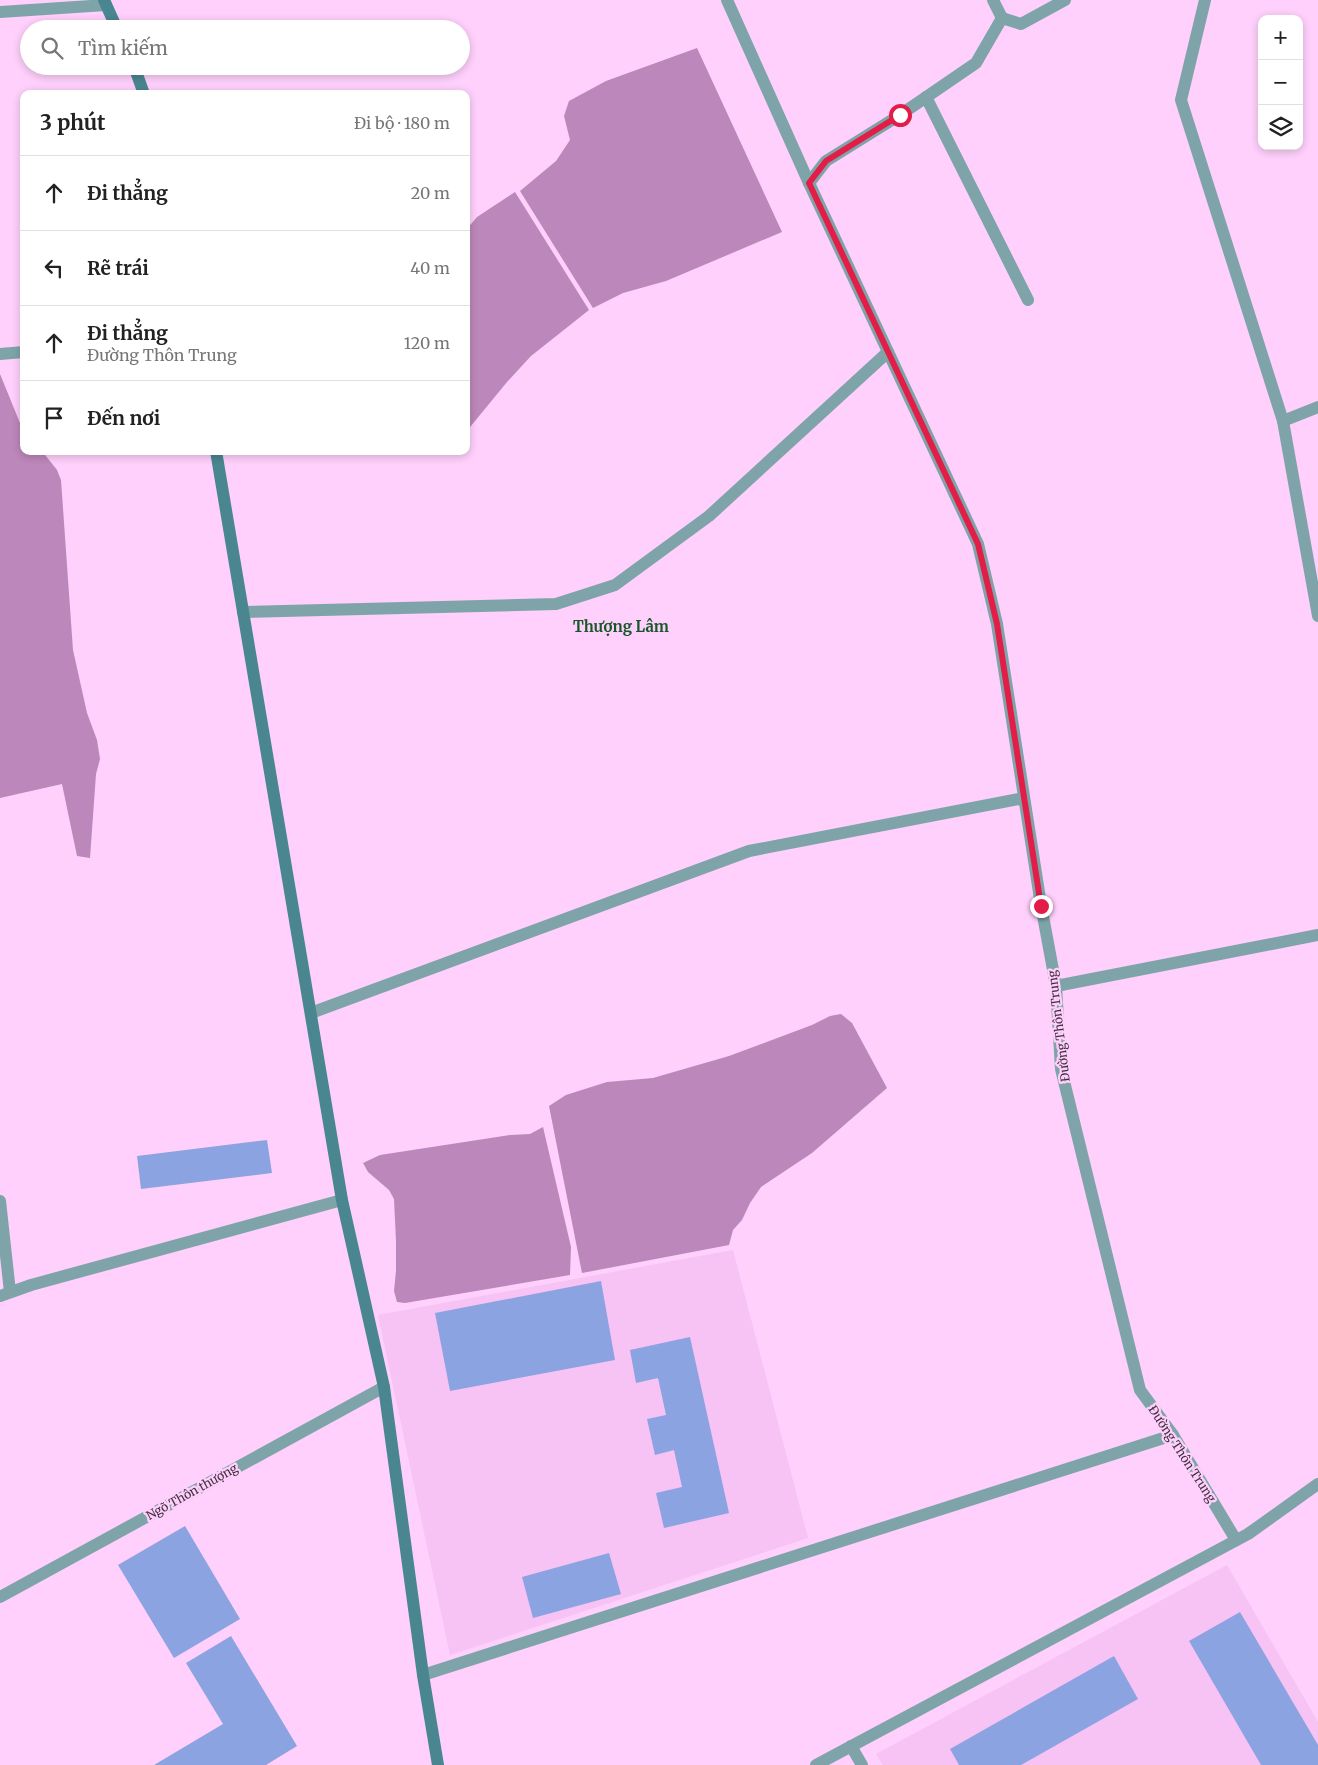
<!DOCTYPE html>
<html lang="vi">
<meta charset="utf-8">
<style>
body{margin:0;font-family:Merriweather,serif;background:#f2f2f2;color:#222}
.controls{position:absolute;right:15px;top:15px;display:grid;overflow:hidden;border-radius:10px;box-shadow:0 2px 8px #0003}
.controls button{width:45px;height:45px;display:grid;place-items:center;padding:0;border:0;border-bottom:1px solid #e0e0e0;background:#fff;color:#222;font:25px sans-serif}
.stop{position:absolute;width:15px;height:15px;margin:-11px;border:4px solid #e11d48;border-radius:50%;background:#fff}
.stop.end{background:#e11d48;border-color:#fff;box-shadow:0 1px 5px #0008}
.list{margin:0;padding:0;list-style:none}
h2{display:flex;justify-content:space-between;align-items:center;height:65px;margin:0;padding:0 20px;font-size:21px}
h2 small{font-size:16px;font-weight:400;color:#767676}
.list li{display:grid;grid-template-columns:32px 1fr auto;gap:15px;align-items:center;box-sizing:border-box;height:75px;padding:0 20px;border-top:1px solid #e0e0e0}
.list b{display:block;font-size:19px;white-space:nowrap}
.list p{margin:0;font-size:16px;white-space:nowrap;color:#767676}
.list em{font-size:16px;font-style:normal;color:#767676}
.icon{flex:none;width:28px;height:28px;fill:none;stroke:currentColor;stroke-width:2;stroke-linecap:round;stroke-linejoin:round}
.map{position:relative;flex:none;width:1318px;height:1765px;overflow:hidden}
.search{position:absolute;background:#fff;box-shadow:0 2px 8px #0003;left:20px;top:20px;width:450px;height:55px;display:flex;align-items:center;gap:12px;box-sizing:border-box;padding:0 18px;border-radius:28px;color:#767676;font-size:19px}
.panel{position:absolute;background:#fff;box-shadow:0 2px 8px #0003;left:20px;top:90px;width:450px;height:365px;border-radius:10px}
.map>svg:first-child{display:block}
.built{fill:#f6c3f4}
.water{fill:#bc87ba}
.building{fill:#8ca3e1}
.lines{fill:none;stroke-linecap:round;stroke-linejoin:round}
.lane{stroke:#7ea4aa;stroke-width:12}
.street{stroke:#7ea4aa;stroke-width:12}
.secondary{stroke:#49868f;stroke-width:12}
.route{stroke:#e11d48;stroke-width:6}
.labels{text-anchor:middle;stroke-width:4.5;stroke-linejoin:round;paint-order:stroke}
.street-label{font-size:12px;fill:#412f40;stroke:#fed0fb}
.quarter-label{font-size:15px;font-weight:bold;fill:#175627;stroke:#fed0fb}
</style>
<div class="map">
<svg width="1318" height="1765" viewBox="0 0 1318 1765">
<rect width="100%" height="100%" fill="#fed0fb"/>
<g class="built">
<polygon points="733,1250 808,1538 450,1655 378,1315"/>
<polygon points="1227,1565 1318,1722 1318,1765 883,1765 876,1754"/>
</g>
<g class="water">
<polygon points="697,48 782,232 666,281 623,293 593,308 520,191 556,161 570,140 564,116 569,101 606,81"/>
<polygon points="515,192 589,310 531,356 507,382 466,432 466,230 477,217"/>
<polygon points="0,374 20,423 24,428 24,451 42,451 57,470 61,480 73,650 87,713 97,740 100,759 96,774 90,858 77,856 62,784 0,798"/>
<polygon points="841,1014 852,1023 887,1088 812,1153 761,1187 750,1203 742,1220 733,1230 729,1245 582,1273 549,1106 566,1095 607,1082 653,1078 729,1056 812,1025 830,1016"/>
<polygon points="543,1127 571,1247 570,1275 405,1303 397,1302 394,1291 396,1271 396,1241 394,1199 389,1190 368,1172 363,1163 380,1155 510,1135 530,1134"/>
</g>
<g class="building">
<polygon points="267,1140 272,1173 141,1189 137,1156"/>
<polygon points="601,1281 615,1360 450,1391 435,1313"/>
<polygon points="690,1337 729,1513 664,1528 656,1493 682,1487 674,1450 655,1455 647,1419 666,1415 658,1378 636,1383 630,1350"/>
<polygon points="185,1526 240,1619 174,1658 118,1565"/>
<polygon points="609,1553 621,1594 533,1618 522,1577"/>
<polygon points="1240,1612 1318,1745 1318,1765 1261,1765 1189,1641"/>
<polygon points="231,1636 297,1746 266,1765 154,1765 223,1724 186,1663"/>
<polygon points="1114,1656 1138,1699 1021,1765 959,1765 950,1749"/>
</g>
<g class="lines">
<g class="lane">
<polyline points="993,0 1002,18"/>
<polyline points="851,1746 862,1765"/>
</g>
<g class="street">
<polyline points="727,0 809,183 978,544 997,624 1041,905 1056,986 1061,1069 1140,1390 1173,1435 1236,1540"/>
<polyline points="1205,0 1181,100 1283,421 1318,616"/>
<polyline points="0,12 106,5"/>
<polyline points="926,97 1028,300"/>
<polyline points="809,183 826,161 900,115 976,63 1002,18 1021,24 1065,0"/>
<polyline points="0,354 24,352"/>
<polyline points="1283,421 1318,407"/>
<polyline points="243,612 556,604 615,585 709,516 888,352"/>
<polyline points="1056,986 1318,935"/>
<polyline points="311,1013 749,851 1024,798"/>
<polyline points="0,1201 10,1292"/>
<polyline points="0,1296 31,1285 342,1200"/>
<polyline points="0,1597 384,1387"/>
<polyline points="423,1675 1173,1435"/>
<polyline points="816,1765 1248,1534 1318,1484"/>
</g>
<g class="secondary">
<polyline points="104,0 117,29"/>
<polyline points="134,66 144,94"/>
<polyline points="216,451 342,1200 384,1387 423,1675 438,1765"/>
</g>
</g>
<g class="lines">
<polyline class="route" points="900,115 826,161 809,183 978,544 997,624 1041,906"/>
</g>
<g class="labels">
<g class="street-label">
<text transform="translate(1059 1026) rotate(-97)" y="4">Đường Thôn Trung</text>
<text transform="translate(1182 1454) rotate(57)" y="4">Đường Thôn Trung</text>
<text transform="translate(192 1492) rotate(-29)" y="4">Ngõ Thôn thượng</text>
</g>
<g class="quarter-label">
<text x="621" y="632">Thượng Lâm</text>
</g>
</g>
</svg>
<div class="controls">
<button>+</button>
<button>−</button>
<button><svg class="icon" aria-label="layers" viewBox="0 0 24 24"><path d="M12 4l9 5-9 5-9-5zM3 14l9 5 9-5"/></svg></button>
</div>
<div class="stop" style="left:900px;top:115px"></div>
<div class="stop end" style="left:1041px;top:906px"></div>
<div class="search"><svg class="icon" aria-label="search" viewBox="0 0 24 24"><circle cx="10" cy="10" r="6"/><path d="M15 15l6 6"/></svg>Tìm kiếm</div>
<section class="panel">
<h2>3 phút<small>Đi bộ · 180 m</small></h2>
<ul class="list">
<li><svg class="icon" aria-label="ahead" viewBox="0 0 24 24"><path d="M12 20V5M6 11l6-6 6 6"/></svg><div><b>Đi thẳng</b></div><em>20 m</em></li>
<li><svg class="icon" aria-label="left" viewBox="0 0 24 24"><path d="M17 20v-9H6M10 6l-5 5 5 5"/></svg><div><b>Rẽ trái</b></div><em>40 m</em></li>
<li><svg class="icon" aria-label="ahead" viewBox="0 0 24 24"><path d="M12 20V5M6 11l6-6 6 6"/></svg><div><b>Đi thẳng</b><p>Đường Thôn Trung</p></div><em>120 m</em></li>
<li><svg class="icon" aria-label="arrive" viewBox="0 0 24 24"><path d="M6 21V4h12l-3 4 3 4H6"/></svg><div><b>Đến nơi</b></div></li>
</ul>
</section>
</div>
